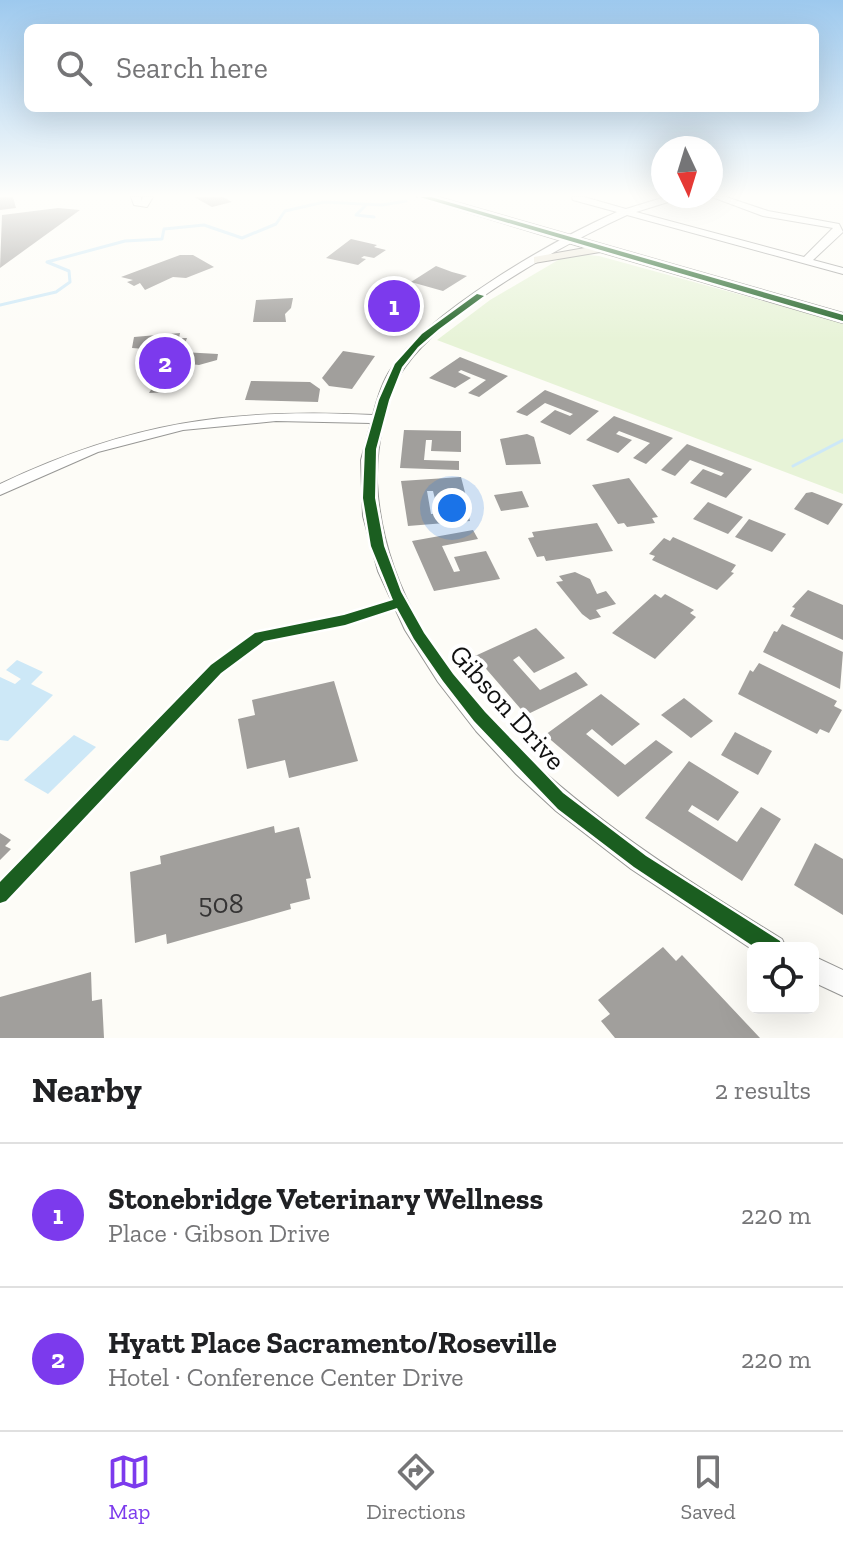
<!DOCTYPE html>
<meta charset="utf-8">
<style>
body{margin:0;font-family:"Zilla Slab",serif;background:#f6f6f6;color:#202124}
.controls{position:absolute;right:24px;bottom:24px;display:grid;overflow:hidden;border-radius:12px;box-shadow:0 8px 32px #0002}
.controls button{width:72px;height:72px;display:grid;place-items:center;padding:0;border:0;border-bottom:2px solid #e0e0e0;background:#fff;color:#202124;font:40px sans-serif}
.compass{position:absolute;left:651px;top:136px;width:72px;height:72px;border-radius:50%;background:#fff;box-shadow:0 8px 32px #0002;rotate:176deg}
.you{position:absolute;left:452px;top:508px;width:28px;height:28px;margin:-20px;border:6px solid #fff;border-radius:50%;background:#1a73e8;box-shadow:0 0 0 12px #1a73e833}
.badge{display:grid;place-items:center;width:52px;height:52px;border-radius:50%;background:#7c3aed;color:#fff;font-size:26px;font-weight:700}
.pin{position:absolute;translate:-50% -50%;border:4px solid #fff;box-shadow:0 2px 8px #0006}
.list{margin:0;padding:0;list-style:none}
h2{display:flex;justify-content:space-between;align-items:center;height:104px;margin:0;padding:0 32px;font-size:34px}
h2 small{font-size:26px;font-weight:400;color:#757577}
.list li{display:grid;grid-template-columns:52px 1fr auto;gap:24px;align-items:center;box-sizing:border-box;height:144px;padding:0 32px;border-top:2px solid #e0e0e0}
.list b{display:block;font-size:30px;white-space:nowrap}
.list p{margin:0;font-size:26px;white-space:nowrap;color:#757577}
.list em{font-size:26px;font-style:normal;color:#757577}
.icon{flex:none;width:44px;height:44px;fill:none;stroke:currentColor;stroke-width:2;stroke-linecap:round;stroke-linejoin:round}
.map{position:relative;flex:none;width:843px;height:1038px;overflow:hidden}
.search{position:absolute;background:#fff;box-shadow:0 8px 32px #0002;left:24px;right:24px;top:24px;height:88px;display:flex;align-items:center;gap:20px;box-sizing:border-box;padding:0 28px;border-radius:12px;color:#757577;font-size:30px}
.sheet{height:392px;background:#fff}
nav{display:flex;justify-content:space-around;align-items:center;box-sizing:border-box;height:112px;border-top:2px solid #e0e0e0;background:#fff;font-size:22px;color:#757577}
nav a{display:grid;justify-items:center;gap:4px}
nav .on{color:#7c3aed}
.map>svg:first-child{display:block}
.green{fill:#e7f3d7}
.water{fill:#cde8f7}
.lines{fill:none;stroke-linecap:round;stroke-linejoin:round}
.stream{stroke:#cde8f7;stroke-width:3}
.building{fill:#a19f9c}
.minor-casing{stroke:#979795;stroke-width:2}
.major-casing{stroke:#858482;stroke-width:2}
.minor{fill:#fffffe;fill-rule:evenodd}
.major{fill:#ede9dc;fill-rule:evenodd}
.cycleway-casing{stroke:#fff;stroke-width:5}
.cycleway{fill:#1b5e20;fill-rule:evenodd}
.labels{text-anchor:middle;stroke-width:8;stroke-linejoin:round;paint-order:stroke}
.street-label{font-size:28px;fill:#111;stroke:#fff}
.near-number-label{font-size:28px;fill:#353434}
</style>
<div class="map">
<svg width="843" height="1038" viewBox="0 0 843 1038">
<rect width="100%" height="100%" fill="#fdfcf7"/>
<polygon class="green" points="578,254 599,256 843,323 843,494 437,340 490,300 565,256"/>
<g class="water">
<polygon points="17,660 43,672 31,684 53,695 8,741 0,740 0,677 15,684 21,679 6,670"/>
<polygon points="74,735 96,747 48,794 24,780"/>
</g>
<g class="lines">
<g class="stream">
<polyline points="366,205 356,215 374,217"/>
<polyline points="0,305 56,292 70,282 69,271 47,262 125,241 162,239 164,229 204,225 242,238 276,224 285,211 324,202 382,205 406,201"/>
<polyline points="793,466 843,440"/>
</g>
</g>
<g class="building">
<polygon points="0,197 13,197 16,208 0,210"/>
<polygon points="194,197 223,197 232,202 212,207"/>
<polygon points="58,208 80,210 0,268 2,215"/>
<polygon points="351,239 377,245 374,247 386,250 374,258 364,256 361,258 366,259 358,265 326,258"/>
<polygon points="180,255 193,255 214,267 186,278 173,277 145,290 140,283 134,286 127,282 133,280 121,277"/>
<polygon points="436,266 452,272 467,276 443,291 411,282"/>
<polygon points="390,297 416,304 400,319 372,308"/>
<polygon points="293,298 291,308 285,314 286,322 253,322 256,300"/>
<polygon points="180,333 179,338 187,338 182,352 218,354 217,360 199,365 182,363 178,380 182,380 181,386 171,386 170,392 149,393 154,385 145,384 155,343 147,343 145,349 132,348 134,337"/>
<polygon points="343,351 375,356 352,389 329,386 322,378"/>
<polygon points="460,357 508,376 479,397 468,393 486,380 461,370 458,372 471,378 455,388 429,378"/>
<polygon points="251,381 310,382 320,389 318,402 245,400"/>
<polygon points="545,390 599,411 570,435 540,422 555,410 570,416 573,414 545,403 527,416 516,412"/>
<polygon points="614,416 673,438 646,464 633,458 650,443 619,431 616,434 632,440 618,453 586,440"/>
<polygon points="404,430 461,431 461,452 431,451 432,440 426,440 424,460 459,461 459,470 400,468"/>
<polygon points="527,434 534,437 541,464 506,465 500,439"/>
<polygon points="687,444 752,469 726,498 690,483 703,469 721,476 724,473 690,460 675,476 661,470"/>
<polygon points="461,477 467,500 436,503 433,491 427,491 431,514 468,512 470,521 408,526 401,481"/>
<polygon points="629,478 658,517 652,518 655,523 627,527 624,523 618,524 592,485"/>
<polygon points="522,491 529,507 501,511 494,495"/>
<polygon points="812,492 843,504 828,525 794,509 806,493"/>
<polygon points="708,502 743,517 728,534 693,519"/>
<polygon points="749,519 786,534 772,552 735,537"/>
<polygon points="597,523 613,551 546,561 544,556 537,557 528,538 534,537 532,532"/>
<polygon points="473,530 478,539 442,546 454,572 460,571 454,557 486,551 500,579 434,591 412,541"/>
<polygon points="673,537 736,565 731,572 734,573 717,590 652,560 655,556 649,554 664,538 670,541"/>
<polygon points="575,572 590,579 597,594 606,591 616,604 596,610 601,617 590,620 582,614 556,582 563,581 559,576"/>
<polygon points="808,590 843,605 843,640 790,616 795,608 792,607"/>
<polygon points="655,594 661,598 665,594 694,610 690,613 696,617 655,659 612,633"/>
<polygon points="782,624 843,652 840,689 763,652 774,631 777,632"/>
<polygon points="536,628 565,658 534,673 519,656 513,660 540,690 576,672 588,685 526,715 475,656"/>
<polygon points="759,663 837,701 834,706 842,710 829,733 820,729 817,734 738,694 750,670 753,672"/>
<polygon points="334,681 358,761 289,778 285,760 247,769 238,719 255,715 252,700"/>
<polygon points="601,694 640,724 612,746 592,729 586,734 625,765 656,740 673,752 618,797 545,735"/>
<polygon points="684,698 713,721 691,738 661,715"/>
<polygon points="735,732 772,751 758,775 721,755"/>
<polygon points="689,761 739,792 718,821 692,805 688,811 737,842 761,807 781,819 742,881 645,818"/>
<polygon points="274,826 275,833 299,827 311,878 306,879 310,899 290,904 291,909 167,944 166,934 135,943 130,872 161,864 160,856"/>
<polygon points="0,833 11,840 5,846 11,849 0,860"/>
<polygon points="815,843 843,859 843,915 794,885"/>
<polygon points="663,947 676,961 682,955 760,1038 615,1038 601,1021 610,1014 598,1000"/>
<polygon points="91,972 92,1001 102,999 104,1038 0,1038 0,997"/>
</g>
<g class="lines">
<defs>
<g id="minor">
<polygon points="131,197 141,197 141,201 143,197 153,197 147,207 134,205"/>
<path d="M572 197H584L626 209 665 197H684L636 212 804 257 833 228 763 216 712 197H726L768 211 839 224 843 232 813 260 843 268V274L627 215C563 244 445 310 405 367 385 394 376 450 377 483 388 693 621 841 782 939L786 948 753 950 631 869 556 811 516 774 476 731 438 682 405 630 378 571 363 516 361 460 371 423 276 421 183 430 98 452 0 495V484C130 422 230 408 373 415 377 399 382 382 391 369 429 311 553 240 617 212L573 200Z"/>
<polygon points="813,956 843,970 843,996 813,982"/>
</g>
<polygon id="major" points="417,197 438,197 843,313 843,323 600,252 534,263 534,257 585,248"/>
</defs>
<use href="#minor" class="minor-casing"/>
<use href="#major" class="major-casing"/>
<use href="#minor" class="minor"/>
<use href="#major" class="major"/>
<defs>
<g id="cycleway">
<polygon points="420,197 431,197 843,315 843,321"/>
<polygon points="477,294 484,296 439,329 418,347 402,367 389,400 376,449 375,498 384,546 401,592 424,633 453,674 485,712 563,793 646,856 780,941 782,948 756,948 634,867 558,809 474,721 443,681 414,639 397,608 345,625 264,641 221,673 6,901 0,903 0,882 211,665 255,633 344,615 393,600 371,546 363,498 365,449 379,400 395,364 422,334"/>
</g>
</defs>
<use href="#cycleway" class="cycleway-casing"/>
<use href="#cycleway" class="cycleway"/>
</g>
<linearGradient id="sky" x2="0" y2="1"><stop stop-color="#9dc9ee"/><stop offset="0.57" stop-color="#fefefb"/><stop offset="1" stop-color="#fefefb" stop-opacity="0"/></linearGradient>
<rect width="843" height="343" fill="url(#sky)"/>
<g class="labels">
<g class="street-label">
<text transform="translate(508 707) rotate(48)" y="10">Gibson Drive</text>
</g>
<g class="near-number-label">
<text x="221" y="913">508</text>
</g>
</g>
</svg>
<div class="controls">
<button><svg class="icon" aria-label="locate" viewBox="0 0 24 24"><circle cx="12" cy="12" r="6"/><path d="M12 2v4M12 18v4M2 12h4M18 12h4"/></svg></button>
</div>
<svg class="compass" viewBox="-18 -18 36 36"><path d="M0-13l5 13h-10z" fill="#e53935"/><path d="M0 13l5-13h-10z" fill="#757577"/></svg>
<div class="you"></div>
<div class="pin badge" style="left:394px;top:306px">1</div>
<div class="pin badge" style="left:165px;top:363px">2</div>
<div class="search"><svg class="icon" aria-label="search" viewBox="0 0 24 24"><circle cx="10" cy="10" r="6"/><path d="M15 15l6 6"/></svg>Search here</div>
</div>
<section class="sheet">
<h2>Nearby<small>2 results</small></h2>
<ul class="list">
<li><span class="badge">1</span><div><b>Stonebridge Veterinary Wellness</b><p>Place · Gibson Drive</p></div><em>220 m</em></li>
<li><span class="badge">2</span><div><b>Hyatt Place Sacramento/Roseville</b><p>Hotel · Conference Center Drive</p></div><em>220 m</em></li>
</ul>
</section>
<nav>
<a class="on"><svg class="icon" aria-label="map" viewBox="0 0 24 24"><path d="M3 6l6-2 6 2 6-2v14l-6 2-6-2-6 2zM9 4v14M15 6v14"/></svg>Map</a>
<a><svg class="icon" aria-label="directions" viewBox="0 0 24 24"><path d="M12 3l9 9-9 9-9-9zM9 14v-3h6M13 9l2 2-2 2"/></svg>Directions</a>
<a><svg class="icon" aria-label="saved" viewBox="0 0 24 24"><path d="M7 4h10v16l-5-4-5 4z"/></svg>Saved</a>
</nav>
